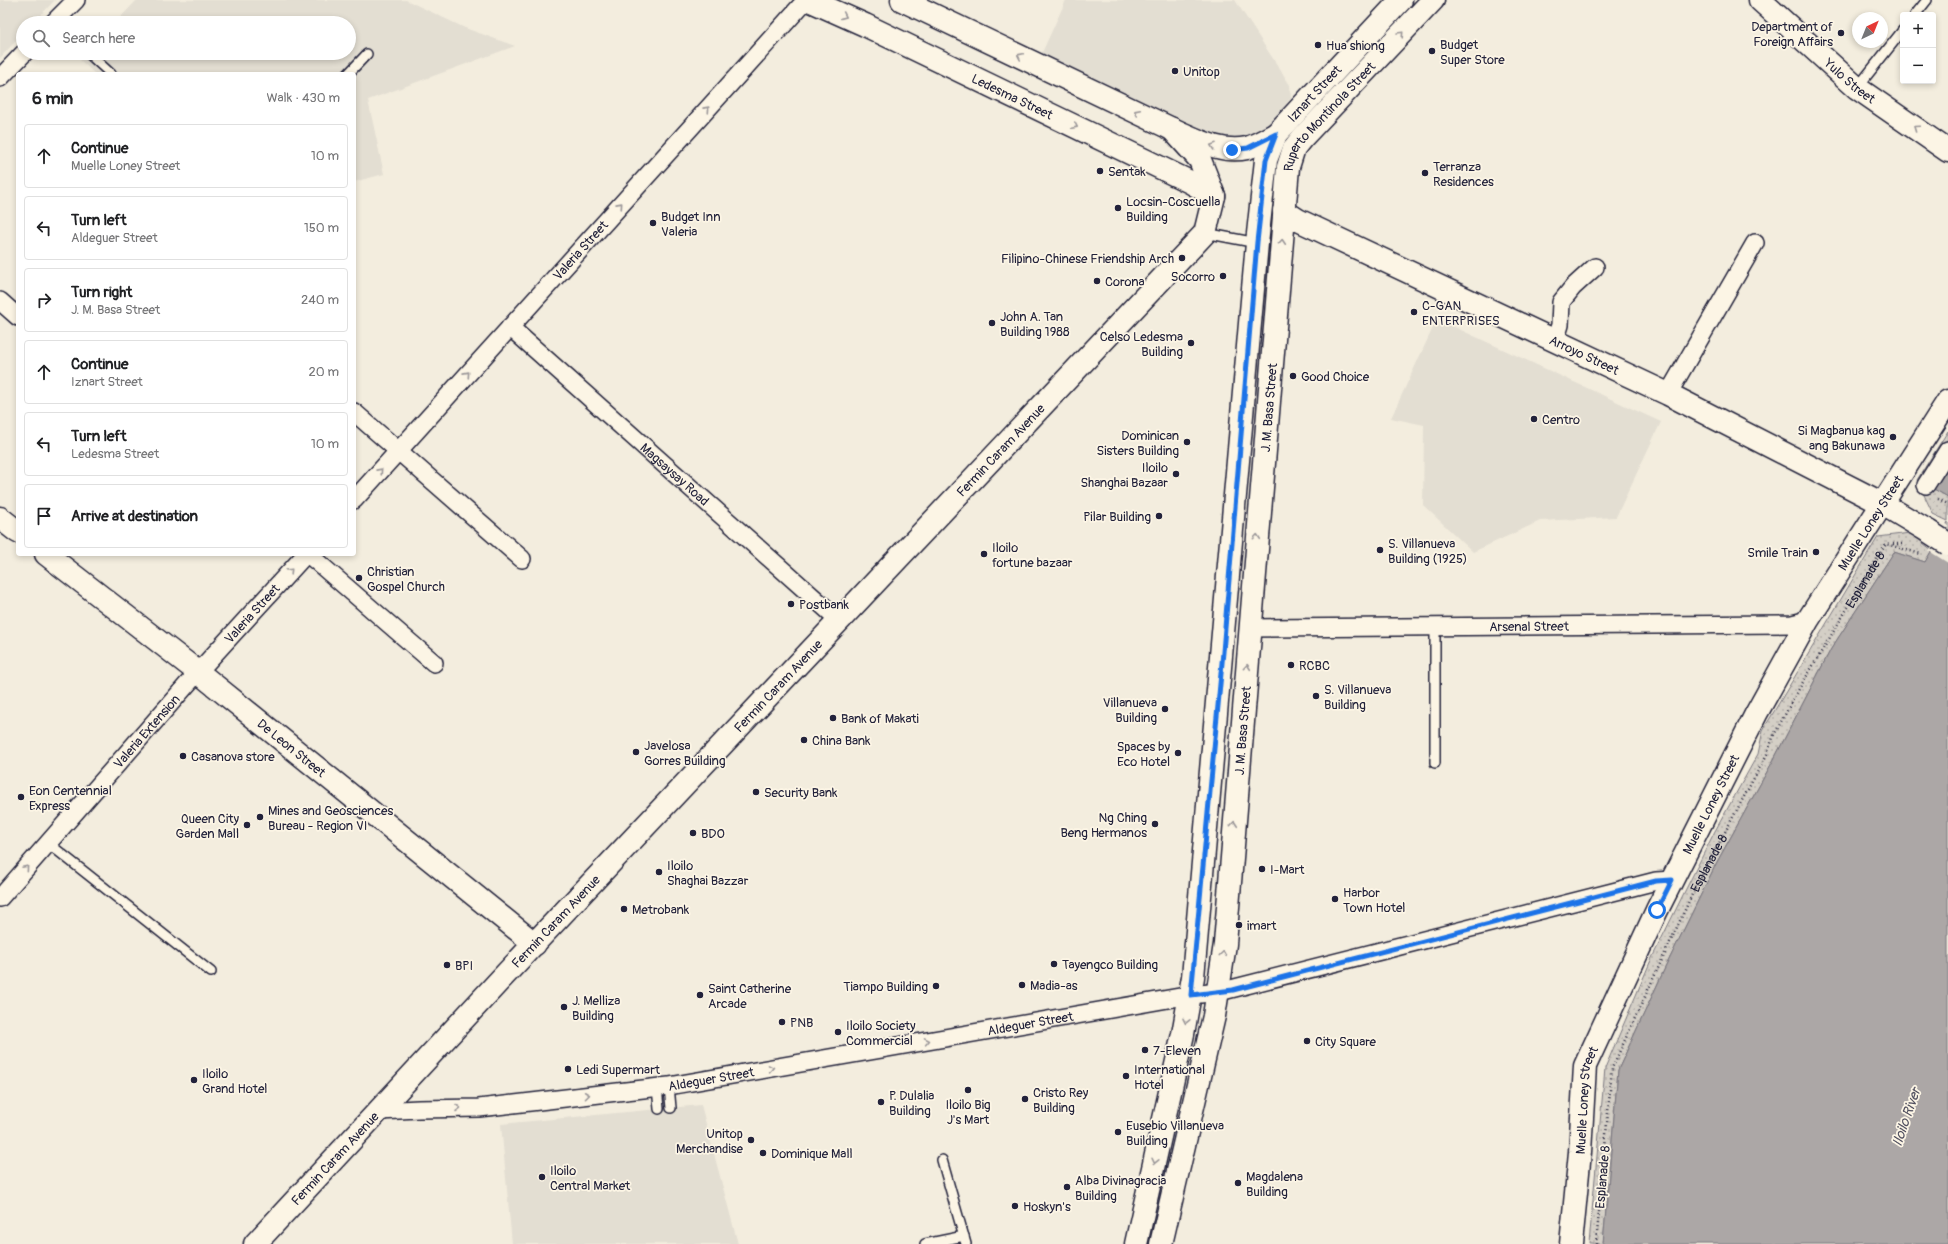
<!DOCTYPE html>
<meta charset="utf-8">
<style>
body{margin:0;font-family:Pangolin,sans-serif;background:#f6f6f6;color:#202124}
.controls{position:absolute;right:12px;top:12px;display:grid;overflow:hidden;border-radius:4px;box-shadow:0 2px 6px #0003}
.controls button{width:36px;height:36px;display:grid;place-items:center;padding:0;border:0;border-bottom:1px solid #e0e0e0;background:#fff;color:#202124;font:20px sans-serif}
.compass{position:absolute;left:1852px;top:12px;width:36px;height:36px;border-radius:50%;background:#fff;box-shadow:0 2px 6px #0003;rotate:43deg}
.stop{position:absolute;width:12px;height:12px;margin:-9px;border:3px solid #1a73e8;border-radius:50%;background:#fff}
.stop.end{background:#1a73e8;border-color:#fff;box-shadow:0 1px 4px #0008}
.list{margin:0;padding:0;list-style:none}
h2{display:flex;justify-content:space-between;align-items:center;height:52px;margin:0;padding:0 16px;font-size:17px}
h2 small{font-size:13px;font-weight:400;color:#757577}
.list li{display:grid;grid-template-columns:26px 1fr auto;gap:12px;align-items:center;box-sizing:border-box;height:64px;margin:0 8px 8px;padding:0 8px;border:1px solid #e0e0e0;border-radius:4px}
.list b{display:block;font-size:15px;white-space:nowrap}
.list p{margin:0;font-size:13px;white-space:nowrap;color:#757577}
.list em{font-size:13px;font-style:normal;color:#757577}
.icon{flex:none;width:22px;height:22px;fill:none;stroke:currentColor;stroke-width:2;stroke-linecap:round;stroke-linejoin:round}
.map{position:relative;flex:none;width:1948px;height:1244px;overflow:hidden}
.search{position:absolute;background:#fff;box-shadow:0 2px 6px #0003;left:16px;top:16px;width:340px;height:44px;display:flex;align-items:center;gap:10px;box-sizing:border-box;padding:0 14px;border-radius:22px;color:#757577;font-size:15px}
.panel{position:absolute;background:#fff;box-shadow:0 2px 6px #0003;left:16px;top:72px;width:340px;height:484px;border-radius:4px}
.map>svg:first-child{display:block}
.built{fill:#e3ded2}
.park{fill:url(#park-dots);stroke:#7b7880}
.water{fill:#aca7a6;stroke:#75727b}
.pier{fill:#f3edde}
.lines{fill:none;stroke-linecap:round;stroke-linejoin:round}
.lane-casing{stroke:#22223b;stroke-width:12}
.street-casing{stroke:#22223b;stroke-width:20}
.secondary-casing{stroke:#22223b;stroke-width:25}
.path{stroke:#22223b;stroke-width:2.5;stroke-dasharray:1 3;stroke-linecap:butt}
.lane{stroke:#fcf5e5;stroke-width:9}
.street{stroke:#fcf5e5;stroke-width:17}
.secondary{stroke:#fcf5e5;stroke-width:22}
.secondary-bridge-casing{stroke:#22223b;stroke-width:25;stroke-linecap:butt}
.secondary-bridge{stroke:#fcf5e5;stroke-width:22}
.oneway{stroke:#9a9698}
.route{stroke:#1a73e8;stroke-width:5}
.poi-dot{fill:#22223b;stroke:#fcf5e5;stroke-width:1.5}
.labels{text-anchor:middle;stroke-width:3.5;stroke-linejoin:round;paint-order:stroke}
.poi-label{font-size:13px;fill:#22223b;stroke:#fcf5e5;text-anchor:start}
.street-label{font-size:13px;fill:#22223b;stroke:#fcf5e5}
.water-label{font-size:14px;font-style:italic;fill:#525160;stroke:#fcf5e5}
</style>
<div class="map">
<svg width="1948" height="1244" viewBox="0 0 1948 1244">
<defs>
<pattern id="park-dots" width="8" height="8" patternUnits="userSpaceOnUse"><rect width="8" height="8" fill="#d4cfc6"/><path d="M2 2h.1M6 6h.1" fill="none" stroke="#b6b1ab" stroke-width="1.8" stroke-linecap="round"/></pattern>
</defs>
<rect width="100%" height="100%" fill="#f3edde"/>
<filter id="ink" filterUnits="userSpaceOnUse"><feTurbulence type="fractalNoise" baseFrequency=".025" numOctaves="2"/><feDisplacementMap in="SourceGraphic" scale="8" xChannelSelector="R" yChannelSelector="G"/><feConvolveMatrix kernelMatrix="1 2 1 2 8 2 1 2 1" color-interpolation-filters="sRGB"/></filter>
<g filter="url(#ink)">
<g class="built">
<polygon points="0,0 55,0 33,23 23,23 23,33 0,58"/>
<polygon points="137,0 406,0 465,28 515,46 368,100 384,174 354,182 354,74 95,74 80,60 87,53 349,53 349,23 115,23"/>
<polygon points="1066,0 1235,0 1290,85 1291,98 1264,131 1241,139 1225,138 1187,128 1040,57"/>
<polygon points="1437,319 1661,422 1616,517 1540,521 1473,552 1423,505 1424,425 1391,418"/>
<polygon points="701,1105 738,1244 512,1244 501,1124"/>
</g>
<g class="park">
<polygon points="1948,431 1948,468 1934,489 1948,497 1948,521 1933,514 1917,480"/>
<polygon points="1910,533 1932,550 1925,562 1894,552 1831,649 1773,761 1717,862 1665,968 1618,1070 1603,1244 1589,1244 1605,1068 1651,960 1683,895 1715,831 1758,754 1763,730 1878,537"/>
</g>
<g class="water">
<polygon points="1948,468 1948,497 1934,489"/>
<polygon points="1948,522 1948,1244 1603,1244 1618,1070 1665,968 1717,862 1773,761 1831,649 1894,552 1925,562"/>
</g>
<polygon class="pier" points="1945,523 1948,525 1948,563 1929,551"/>
<g class="lines">
<defs>
<g id="lane">
<polyline points="1915,15 1927,0"/>
<polyline points="88,53 111,74"/>
<polyline points="348,74 367,54"/>
<polyline points="1857,88 1903,30"/>
<polyline points="1205,233 1257,243"/>
<polyline points="1435,627 1435,763"/>
<polyline points="48,843 211,972"/>
<polyline points="669,1086 671,1108"/>
<polyline points="657,1087 659,1109"/>
<polyline points="942,1160 966,1244"/>
<polyline points="925,1244 964,1236"/>
</g>
<g id="street">
<polyline points="53,23 76,0"/>
<polyline points="0,78 24,53"/>
<polyline points="0,301 18,317"/>
<path id="s2" d="M510 327 840 621"/>
<polyline points="1555,341 1560,325 1561,302 1573,287 1595,267"/>
<polyline points="1668,394 1755,243"/>
<polyline points="354,412 522,559"/>
<polyline points="1926,485 1948,450"/>
<path id="s3" d="M354 500 806 0"/>
<polyline points="308,554 434,663"/>
<path id="s4" d="M1250 628 1792 624 1808 620"/>
<path id="s5" d="M0 898 198 672 306 554"/>
<path id="s6" d="M379 1111 419 1109 479 1108 669 1086 1191 995 1219 992 1656 881 1673 880"/>
</g>
<g id="secondary">
<path id="s7" d="M809 0 865 25 1190 182 1214 196"/>
<path d="M902 0 1172 129C1196 139 1221 154 1247 148 1257 145 1267 139 1276 134"/>
<path id="s8" d="M1760 0 1857 88 1948 151"/>
<path id="s9" d="M1284 211 1298 220 1668 394 1881 503 1928 531"/>
<polyline points="0,518 18,532"/>
<path id="s10" d="M46 554 198 672 535 944"/>
<path id="s11" d="M255 1244 500 980 1205 233 1214 196 1200 160 1172 129"/>
<path id="s12" d="M1136 1244 1183 1034 1193 977 1257 243 1266 160 1276 134 1401 0"/>
<path id="s13" d="M1161 1244 1214 1016 1225 944 1288 167 1294 148 1302 138 1433 0"/>
<path id="s14" d="M1571 1244 1580 1152 1585 1066 1657 910 1756 714 1808 620 1948 401"/>
</g>
</defs>
<use href="#lane" class="lane-casing"/>
<use href="#street" class="street-casing"/>
<use href="#secondary" class="secondary-casing"/>
<g class="path">
<polyline points="1938,499 1948,504"/>
<polyline points="1893,544 1904,544"/>
<path id="s1" d="M1605 1146 1612 1068 1696 886 1767 754 1774 735 1796 694 1886 544 1921 554"/>
<polyline points="1596,1244 1601,1191"/>
</g>
<use href="#lane" class="lane"/>
<use href="#street" class="street"/>
<use href="#secondary" class="secondary"/>
<defs>
<polyline id="secondary-bridge" points="1928,531 1948,544"/>
</defs>
<use href="#secondary-bridge" class="secondary-bridge-casing"/>
<use href="#secondary-bridge" class="secondary-bridge"/>
</g>
<defs><path id="oneway-chevron" d="M-2-3.5L2.5 0L-2 3.5" fill="none" stroke-width="1.6" stroke-linecap="round" stroke-linejoin="round"/></defs>
<g class="oneway">
<use href="#oneway-chevron" transform="translate(844 16) rotate(24)"/>
<use href="#oneway-chevron" transform="translate(1401 34) rotate(-47)"/>
<use href="#oneway-chevron" transform="translate(1020 56) rotate(-154)"/>
<use href="#oneway-chevron" transform="translate(707 109) rotate(-48)"/>
<use href="#oneway-chevron" transform="translate(1137 112) rotate(-154)"/>
<use href="#oneway-chevron" transform="translate(1075 126) rotate(26)"/>
<use href="#oneway-chevron" transform="translate(1916 128) rotate(-145)"/>
<use href="#oneway-chevron" transform="translate(1213 146) rotate(-161)"/>
<use href="#oneway-chevron" transform="translate(620 205) rotate(-48)"/>
<use href="#oneway-chevron" transform="translate(1282 242) rotate(-86)"/>
<use href="#oneway-chevron" transform="translate(467 374) rotate(-48)"/>
<use href="#oneway-chevron" transform="translate(380 471) rotate(-48)"/>
<use href="#oneway-chevron" transform="translate(1257 537) rotate(-85)"/>
<use href="#oneway-chevron" transform="translate(290 571) rotate(-47)"/>
<use href="#oneway-chevron" transform="translate(1247 667) rotate(-85)"/>
<use href="#oneway-chevron" transform="translate(1234 824) rotate(-85)"/>
<use href="#oneway-chevron" transform="translate(26 868) rotate(-49)"/>
<use href="#oneway-chevron" transform="translate(1223 954) rotate(-83)"/>
<use href="#oneway-chevron" transform="translate(1186 1021) rotate(102)"/>
<use href="#oneway-chevron" transform="translate(927 1041) rotate(-10)"/>
<use href="#oneway-chevron" transform="translate(771 1068) rotate(-10)"/>
<use href="#oneway-chevron" transform="translate(587 1095) rotate(-7)"/>
<use href="#oneway-chevron" transform="translate(458 1108)"/>
<use href="#oneway-chevron" transform="translate(1155 1161) rotate(103)"/>
</g>
</g>
<g class="lines" filter="url(#ink)">
<polyline class="route" points="1232,150 1248,148 1276,134 1266,160 1257,242 1223,652 1191,995 1233,990 1656,881 1672,880 1657,910"/>
</g>
<g class="poi-dot">
<circle cx="1841" cy="33" r="4"/>
<circle cx="1318" cy="45" r="4"/>
<circle cx="1432" cy="51" r="4"/>
<circle cx="1175" cy="71" r="4"/>
<circle cx="1100" cy="171" r="4"/>
<circle cx="1425" cy="173" r="4"/>
<circle cx="1118" cy="208" r="4"/>
<circle cx="653" cy="223" r="4"/>
<circle cx="1182" cy="258" r="4"/>
<circle cx="1223" cy="276" r="4"/>
<circle cx="1097" cy="281" r="4"/>
<circle cx="1414" cy="312" r="4"/>
<circle cx="992" cy="323" r="4"/>
<circle cx="1191" cy="343" r="4"/>
<circle cx="1293" cy="376" r="4"/>
<circle cx="1534" cy="419" r="4"/>
<circle cx="1893" cy="437" r="4"/>
<circle cx="1187" cy="442" r="4"/>
<circle cx="1176" cy="474" r="4"/>
<circle cx="1159" cy="516" r="4"/>
<circle cx="1380" cy="550" r="4"/>
<circle cx="1816" cy="552" r="4"/>
<circle cx="984" cy="554" r="4"/>
<circle cx="359" cy="578" r="4"/>
<circle cx="791" cy="604" r="4"/>
<circle cx="1291" cy="665" r="4"/>
<circle cx="1316" cy="696" r="4"/>
<circle cx="1165" cy="709" r="4"/>
<circle cx="833" cy="718" r="4"/>
<circle cx="804" cy="740" r="4"/>
<circle cx="636" cy="752" r="4"/>
<circle cx="1178" cy="753" r="4"/>
<circle cx="183" cy="756" r="4"/>
<circle cx="756" cy="792" r="4"/>
<circle cx="21" cy="797" r="4"/>
<circle cx="260" cy="817" r="4"/>
<circle cx="1155" cy="824" r="4"/>
<circle cx="247" cy="825" r="4"/>
<circle cx="693" cy="833" r="4"/>
<circle cx="1262" cy="869" r="4"/>
<circle cx="659" cy="872" r="4"/>
<circle cx="1335" cy="899" r="4"/>
<circle cx="624" cy="909" r="4"/>
<circle cx="1239" cy="925" r="4"/>
<circle cx="1054" cy="964" r="4"/>
<circle cx="447" cy="965" r="4"/>
<circle cx="1022" cy="985" r="4"/>
<circle cx="936" cy="986" r="4"/>
<circle cx="700" cy="995" r="4"/>
<circle cx="564" cy="1007" r="4"/>
<circle cx="782" cy="1022" r="4"/>
<circle cx="838" cy="1032" r="4"/>
<circle cx="1307" cy="1041" r="4"/>
<circle cx="1145" cy="1050" r="4"/>
<circle cx="568" cy="1069" r="4"/>
<circle cx="1126" cy="1076" r="4"/>
<circle cx="194" cy="1080" r="4"/>
<circle cx="968" cy="1090" r="4"/>
<circle cx="1025" cy="1099" r="4"/>
<circle cx="881" cy="1102" r="4"/>
<circle cx="1118" cy="1132" r="4"/>
<circle cx="751" cy="1140" r="4"/>
<circle cx="763" cy="1153" r="4"/>
<circle cx="542" cy="1177" r="4"/>
<circle cx="1238" cy="1183" r="4"/>
<circle cx="1067" cy="1187" r="4"/>
<circle cx="1015" cy="1206" r="4"/>
</g>
<g class="labels">
<g class="poi-label">
<text x="1833" y="31" text-anchor="end">Department of<tspan x="1833" dy="15">Foreign Affairs</tspan></text>
<text x="1440" y="49">Budget<tspan x="1440" dy="15">Super Store</tspan></text>
<text x="1326" y="50">Hua shiong</text>
<text x="1183" y="76">Unitop</text>
<text x="1433" y="171">Terranza<tspan x="1433" dy="15">Residences</tspan></text>
<text x="1108" y="176">Sentak</text>
<text x="1126" y="206">Locsin-Coscuella<tspan x="1126" dy="15">Building</tspan></text>
<text x="661" y="221">Budget Inn<tspan x="661" dy="15">Valeria</tspan></text>
<text x="1174" y="263" text-anchor="end">Filipino-Chinese Friendship Arch</text>
<text x="1215" y="281" text-anchor="end">Socorro</text>
<text x="1105" y="286">Corona</text>
<text x="1422" y="310">C-GAN<tspan x="1422" dy="15">ENTERPRISES</tspan></text>
<text x="1000" y="321">John A. Tan<tspan x="1000" dy="15">Building 1988</tspan></text>
<text x="1183" y="341" text-anchor="end">Celso Ledesma<tspan x="1183" dy="15">Building</tspan></text>
<text x="1301" y="381">Good Choice</text>
<text x="1542" y="424">Centro</text>
<text x="1885" y="435" text-anchor="end">Si Magbanua kag<tspan x="1885" dy="15">ang Bakunawa</tspan></text>
<text x="1179" y="440" text-anchor="end">Dominican<tspan x="1179" dy="15">Sisters Building</tspan></text>
<text x="1168" y="472" text-anchor="end">Iloilo<tspan x="1168" dy="15">Shanghai Bazaar</tspan></text>
<text x="1151" y="521" text-anchor="end">Pilar Building</text>
<text x="1388" y="548">S. Villanueva<tspan x="1388" dy="15">Building (1925)</tspan></text>
<text x="992" y="552">Iloilo<tspan x="992" dy="15">fortune bazaar</tspan></text>
<text x="1808" y="557" text-anchor="end">Smile Train</text>
<text x="367" y="576">Christian<tspan x="367" dy="15">Gospel Church</tspan></text>
<text x="799" y="609">Postbank</text>
<text x="1299" y="670">RCBC</text>
<text x="1324" y="694">S. Villanueva<tspan x="1324" dy="15">Building</tspan></text>
<text x="1157" y="707" text-anchor="end">Villanueva<tspan x="1157" dy="15">Building</tspan></text>
<text x="841" y="723">Bank of Makati</text>
<text x="812" y="745">China Bank</text>
<text x="644" y="750">Javelosa<tspan x="644" dy="15">Gorres Building</tspan></text>
<text x="1170" y="751" text-anchor="end">Spaces by<tspan x="1170" dy="15">Eco Hotel</tspan></text>
<text x="191" y="761">Casanova store</text>
<text x="29" y="795">Eon Centennial<tspan x="29" dy="15">Express</tspan></text>
<text x="764" y="797">Security Bank</text>
<text x="268" y="815">Mines and Geosciences<tspan x="268" dy="15">Bureau - Region VI</tspan></text>
<text x="1147" y="822" text-anchor="end">Ng Ching<tspan x="1147" dy="15">Beng Hermanos</tspan></text>
<text x="239" y="823" text-anchor="end">Queen City<tspan x="239" dy="15">Garden Mall</tspan></text>
<text x="701" y="838">BDO</text>
<text x="667" y="870">Iloilo<tspan x="667" dy="15">Shaghai Bazzar</tspan></text>
<text x="1270" y="874">I-Mart</text>
<text x="1343" y="897">Harbor<tspan x="1343" dy="15">Town Hotel</tspan></text>
<text x="632" y="914">Metrobank</text>
<text x="1247" y="930">imart</text>
<text x="1062" y="969">Tayengco Building</text>
<text x="455" y="970">BPI</text>
<text x="1030" y="990">Madia-as</text>
<text x="928" y="991" text-anchor="end">Tiampo Building</text>
<text x="708" y="993">Saint Catherine<tspan x="708" dy="15">Arcade</tspan></text>
<text x="572" y="1005">J. Melliza<tspan x="572" dy="15">Building</tspan></text>
<text x="790" y="1027">PNB</text>
<text x="846" y="1030">Iloilo Society<tspan x="846" dy="15">Commercial</tspan></text>
<text x="1315" y="1046">City Square</text>
<text x="1153" y="1055">7-Eleven</text>
<text x="576" y="1074">Ledi Supermart</text>
<text x="1134" y="1074">International<tspan x="1134" dy="15">Hotel</tspan></text>
<text x="202" y="1078">Iloilo<tspan x="202" dy="15">Grand Hotel</tspan></text>
<text x="1033" y="1097">Cristo Rey<tspan x="1033" dy="15">Building</tspan></text>
<text x="889" y="1100">P. Dulalia<tspan x="889" dy="15">Building</tspan></text>
<text x="968" y="1109" text-anchor="middle">Iloilo Big<tspan x="968" dy="15">J's Mart</tspan></text>
<text x="1126" y="1130">Eusebio Villanueva<tspan x="1126" dy="15">Building</tspan></text>
<text x="743" y="1138" text-anchor="end">Unitop<tspan x="743" dy="15">Merchandise</tspan></text>
<text x="771" y="1158">Dominique Mall</text>
<text x="550" y="1175">Iloilo<tspan x="550" dy="15">Central Market</tspan></text>
<text x="1246" y="1181">Magdalena<tspan x="1246" dy="15">Building</tspan></text>
<text x="1075" y="1185">Alba Divinagracia<tspan x="1075" dy="15">Building</tspan></text>
<text x="1023" y="1211">Hoskyn's</text>
</g>
<g class="street-label">
<text dy="5" stroke="none"><textPath href="#s8" startOffset="121">Yulo Street</textPath></text>
<text dy="5" stroke="none"><textPath href="#s12" startOffset="1177">Iznart Street</textPath></text>
<text dy="5" stroke="none"><textPath href="#s7" startOffset="225">Ledesma Street</textPath></text>
<text dy="5" stroke="none"><textPath href="#s13" startOffset="1152">Ruperto Montinola Street</textPath></text>
<text dy="5" stroke="none"><textPath href="#s3" startOffset="337">Valeria Street</textPath></text>
<text dy="5" stroke="none"><textPath href="#s9" startOffset="333">Arroyo Street</textPath></text>
<text dy="5" stroke="none"><textPath href="#s13" startOffset="845">J. M. Basa Street</textPath></text>
<text dy="5" stroke="none"><textPath href="#s11" startOffset="1089">Fermin Caram Avenue</textPath></text>
<text dy="5" stroke="none"><textPath href="#s2" startOffset="221">Magsaysay Road</textPath></text>
<text dy="5" stroke="none"><textPath href="#s14" startOffset="793">Muelle Loney Street</textPath></text>
<text dy="5" stroke="none"><textPath href="#s1" startOffset="629">Esplanade 8</textPath></text>
<text dy="5" stroke="none"><textPath href="#s5" startOffset="380">Valeria Street</textPath></text>
<text dy="5" stroke="none"><textPath href="#s4" startOffset="279">Arsenal Street</textPath></text>
<text dy="5" stroke="none"><textPath href="#s11" startOffset="765">Fermin Caram Avenue</textPath></text>
<text dy="5" stroke="none"><textPath href="#s5" startOffset="222">Valeria Extension</textPath></text>
<text dy="5" stroke="none"><textPath href="#s13" startOffset="521">J. M. Basa Street</textPath></text>
<text dy="5" stroke="none"><textPath href="#s10" startOffset="313">De Leon Street</textPath></text>
<text dy="5" stroke="none"><textPath href="#s14" startOffset="469">Muelle Loney Street</textPath></text>
<text dy="5" stroke="none"><textPath href="#s1" startOffset="305">Esplanade 8</textPath></text>
<text dy="5" stroke="none"><textPath href="#s11" startOffset="441">Fermin Caram Avenue</textPath></text>
<text dy="5" stroke="none"><textPath href="#s6" startOffset="658">Aldeguer Street</textPath></text>
<text dy="5" stroke="none"><textPath href="#s6" startOffset="334">Aldeguer Street</textPath></text>
<text dy="5" stroke="none"><textPath href="#s14" startOffset="145">Muelle Loney Street</textPath></text>
<text dy="5" stroke="none"><textPath href="#s11" startOffset="117">Fermin Caram Avenue</textPath></text>
<text transform="translate(1602 1177) rotate(-85)" y="5">Esplanade 8</text>
</g>
<g class="water-label">
<text transform="translate(1906 1117) rotate(-71)" y="5">Iloilo River</text>
</g>
</g>
</svg>
<div class="controls">
<button>+</button>
<button>−</button>
</div>
<svg class="compass" viewBox="-18 -18 36 36"><path d="M0-13l5 13h-10z" fill="#e53935"/><path d="M0 13l5-13h-10z" fill="#757577"/></svg>
<div class="stop" style="left:1657px;top:910px"></div>
<div class="stop end" style="left:1232px;top:150px"></div>
<div class="search"><svg class="icon" aria-label="search" viewBox="0 0 24 24"><circle cx="10" cy="10" r="6"/><path d="M15 15l6 6"/></svg>Search here</div>
<section class="panel">
<h2>6 min<small>Walk · 430 m</small></h2>
<ul class="list">
<li><svg class="icon" aria-label="ahead" viewBox="0 0 24 24"><path d="M12 20V5M6 11l6-6 6 6"/></svg><div><b>Continue</b><p>Muelle Loney Street</p></div><em>10 m</em></li>
<li><svg class="icon" aria-label="left" viewBox="0 0 24 24"><path d="M17 20v-9H6M10 6l-5 5 5 5"/></svg><div><b>Turn left</b><p>Aldeguer Street</p></div><em>150 m</em></li>
<li><svg class="icon" aria-label="right" viewBox="0 0 24 24"><path d="M7 20v-9h11M14 6l5 5-5 5"/></svg><div><b>Turn right</b><p>J. M. Basa Street</p></div><em>240 m</em></li>
<li><svg class="icon" aria-label="ahead" viewBox="0 0 24 24"><path d="M12 20V5M6 11l6-6 6 6"/></svg><div><b>Continue</b><p>Iznart Street</p></div><em>20 m</em></li>
<li><svg class="icon" aria-label="left" viewBox="0 0 24 24"><path d="M17 20v-9H6M10 6l-5 5 5 5"/></svg><div><b>Turn left</b><p>Ledesma Street</p></div><em>10 m</em></li>
<li><svg class="icon" aria-label="arrive" viewBox="0 0 24 24"><path d="M6 21V4h12l-3 4 3 4H6"/></svg><div><b>Arrive at destination</b></div></li>
</ul>
</section>
</div>
